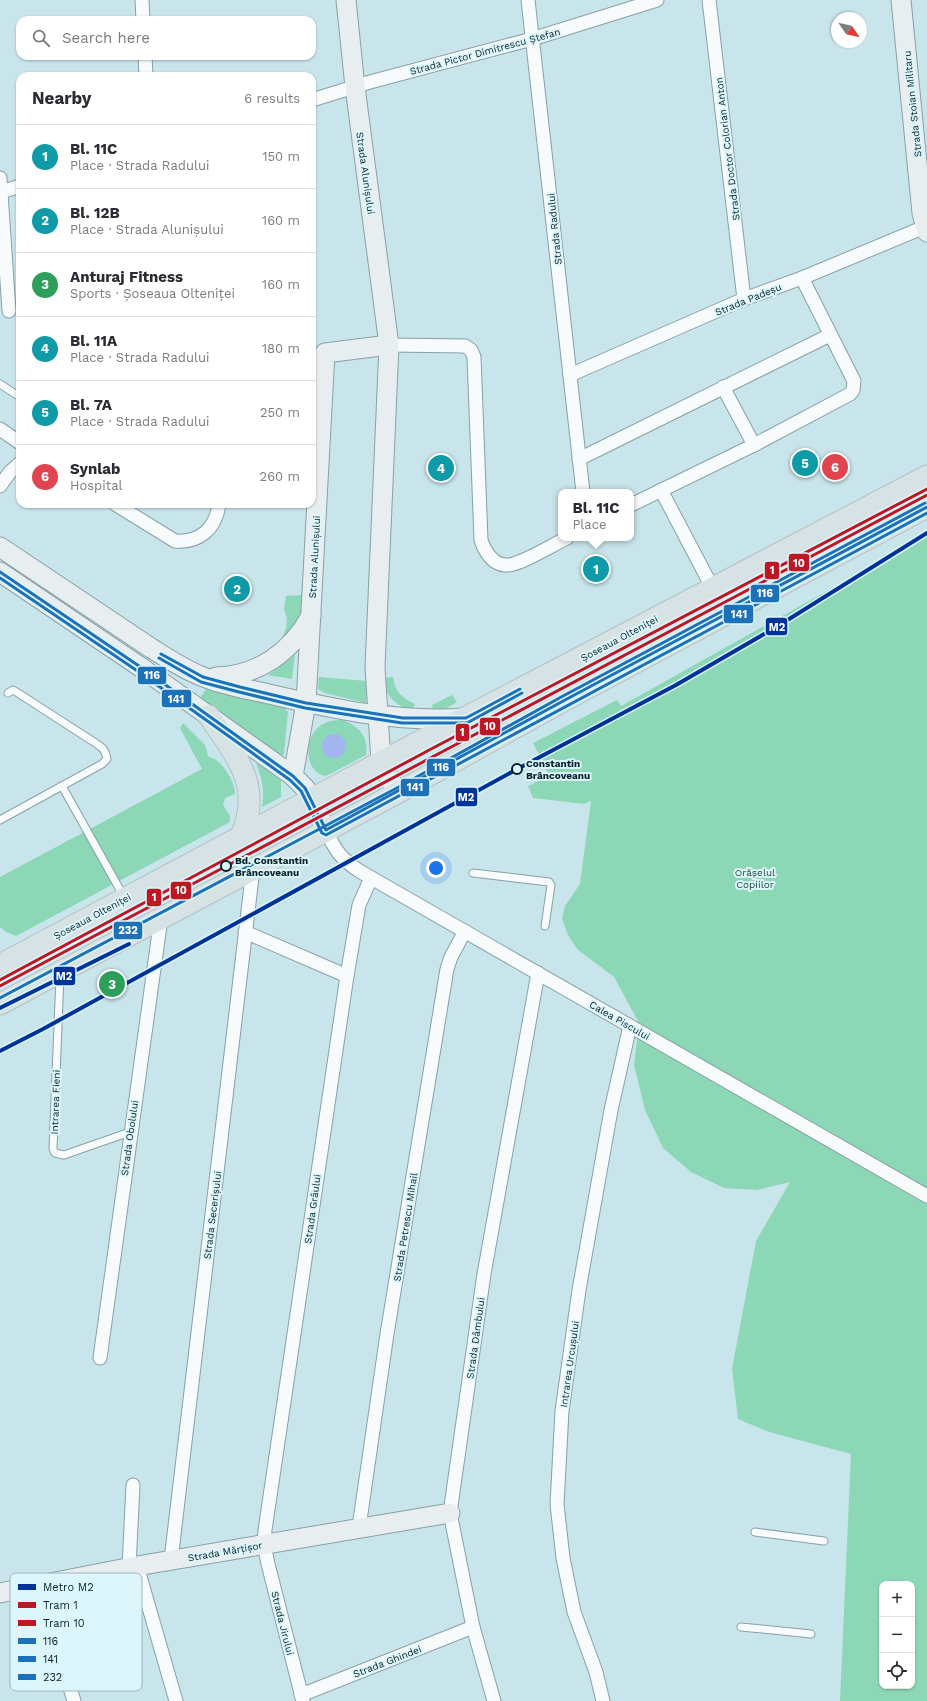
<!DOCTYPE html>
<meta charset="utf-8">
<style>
body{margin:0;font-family:"Work Sans",sans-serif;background:#f2f2f3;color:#2b2b33}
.controls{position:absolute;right:12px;bottom:12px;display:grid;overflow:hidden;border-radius:8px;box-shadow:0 1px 3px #0004}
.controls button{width:36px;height:36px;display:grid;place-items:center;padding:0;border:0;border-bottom:1px solid #e1e1e2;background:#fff;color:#2b2b33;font:20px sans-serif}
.compass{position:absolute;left:831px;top:12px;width:36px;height:36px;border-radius:50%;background:#fff;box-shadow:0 1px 3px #0004;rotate:124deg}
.you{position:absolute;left:436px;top:868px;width:14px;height:14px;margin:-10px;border:3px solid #fff;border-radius:50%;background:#1a73e8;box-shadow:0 0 0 6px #1a73e833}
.badge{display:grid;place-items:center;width:26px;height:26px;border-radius:50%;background:#1a73e8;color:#fff;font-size:13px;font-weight:700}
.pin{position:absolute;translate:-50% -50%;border:2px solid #fff;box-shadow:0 1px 4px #0006}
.popup{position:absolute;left:558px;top:489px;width:76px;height:52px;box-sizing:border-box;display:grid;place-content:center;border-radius:8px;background:#fff;filter:drop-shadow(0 1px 3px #0005);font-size:13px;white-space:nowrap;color:#7c7c81}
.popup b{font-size:15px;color:#2b2b33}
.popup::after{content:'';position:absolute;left:50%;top:100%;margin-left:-8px;border:8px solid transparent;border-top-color:#fff}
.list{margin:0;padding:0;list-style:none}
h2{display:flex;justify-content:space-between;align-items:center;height:52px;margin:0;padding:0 16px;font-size:17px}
h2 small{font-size:13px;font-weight:400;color:#7c7c81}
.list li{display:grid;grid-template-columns:26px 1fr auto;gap:12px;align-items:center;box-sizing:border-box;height:64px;padding:0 16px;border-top:1px solid #e1e1e2}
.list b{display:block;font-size:15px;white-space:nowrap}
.list p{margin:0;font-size:13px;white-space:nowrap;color:#7c7c81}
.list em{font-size:13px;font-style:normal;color:#7c7c81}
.icon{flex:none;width:22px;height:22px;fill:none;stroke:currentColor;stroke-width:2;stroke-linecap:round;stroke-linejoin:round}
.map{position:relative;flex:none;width:927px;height:1701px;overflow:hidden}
.search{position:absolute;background:#fff;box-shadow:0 1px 3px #0004;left:16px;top:16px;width:300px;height:44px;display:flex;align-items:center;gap:10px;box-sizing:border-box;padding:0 14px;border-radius:12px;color:#7c7c81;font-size:15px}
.panel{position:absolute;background:#fff;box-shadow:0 1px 3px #0004;left:16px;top:72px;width:300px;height:436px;border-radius:12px}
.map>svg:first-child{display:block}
.green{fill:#8cd7b6;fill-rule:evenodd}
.water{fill:#a2b5f0}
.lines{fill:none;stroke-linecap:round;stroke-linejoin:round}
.lane-casing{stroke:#88a0a6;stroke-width:9}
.street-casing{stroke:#88a0a6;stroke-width:15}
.secondary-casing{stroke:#88a0a6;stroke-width:21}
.primary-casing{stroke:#b1c1c4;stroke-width:23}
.lane{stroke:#f7fbfc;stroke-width:7}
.street{stroke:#f7fbfc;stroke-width:13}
.secondary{stroke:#e8eef0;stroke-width:19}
.primary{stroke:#d7e2e5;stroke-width:21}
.bus-1-casing{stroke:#ddf6fc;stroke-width:6}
.bus-2-casing{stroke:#ddf6fc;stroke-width:6}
.bus-3-casing{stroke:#ddf6fc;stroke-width:6}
.bus-1{stroke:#1d71b8;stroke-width:3}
.bus-2{stroke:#1d71b8;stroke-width:3}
.bus-3{stroke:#1d71b8;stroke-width:3}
.tram-1-casing{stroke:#ddf6fc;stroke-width:6}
.tram-2-casing{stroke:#ddf6fc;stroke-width:6}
.tram-1{stroke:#be1622;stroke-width:3}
.tram-2{stroke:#be1622;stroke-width:3}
.metro-1-casing{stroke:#ddf6fc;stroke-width:7}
.metro-1{stroke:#039;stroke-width:4}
.stop-dot{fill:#ddf6fc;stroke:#062127;stroke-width:2}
.labels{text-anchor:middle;stroke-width:4;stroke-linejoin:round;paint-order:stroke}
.street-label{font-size:10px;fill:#062127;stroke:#ddf6fc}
.stop-label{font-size:10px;font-weight:bold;fill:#062127;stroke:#ddf6fc;text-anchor:start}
.park-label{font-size:10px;fill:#1a4b2f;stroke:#ddf6fc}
.key{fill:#ddf6fc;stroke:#9cb6bc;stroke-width:1}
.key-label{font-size:11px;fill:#062127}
.line-badge{stroke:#ddf6fc;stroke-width:1.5}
.badge-label{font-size:11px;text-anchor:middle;font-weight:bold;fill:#fff}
</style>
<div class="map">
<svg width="927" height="1701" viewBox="0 0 927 1701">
<rect width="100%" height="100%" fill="#c9e5ec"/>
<g class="green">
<path d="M927 535V1701H840L851 1454 769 1432 738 1419 732 1369 756 1241 790 1182 757 1190 724 1188 691 1172 663 1148 645 1110 634 1065 639 1023 614 977 577 949 568 935 562 918 565 906 580 884 591 801 584 804 533 798 528 786 549 775 533 743 617 700 621 706ZM882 1584H912V1686H882Z"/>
<polygon points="303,595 302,616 279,644 286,629 287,618 284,609 286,596"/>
<polygon points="295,655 292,679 268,675"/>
<polygon points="319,677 367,681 366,703 325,693 318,689"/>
<path d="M393 677C395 692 402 698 415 704L412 711C395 705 385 696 384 678Z"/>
<polygon points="206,689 284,707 288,712 284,754 281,756 278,756 202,701 201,696"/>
<polygon points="452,695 457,702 444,710 433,710 432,705"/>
<path d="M343 720C359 726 369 737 366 755L326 776C303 773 302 733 325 723 331 720 337 720 343 720Z"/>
<path d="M183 723 205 745 208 756C210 758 214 758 216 760 225 766 235 783 235 794L225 798 223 805 230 816V822L16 936 6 932 0 927V877L202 769 180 728Z"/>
<path d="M256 763 276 775 281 781V797L262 807C265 791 262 778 256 763Z"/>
</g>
<circle class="water" cx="334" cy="746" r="12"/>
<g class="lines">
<defs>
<g id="lane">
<polyline points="0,384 20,397"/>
<polyline points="62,786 124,897"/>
<path d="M0 820 102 764 107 759C106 751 103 748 97 744L18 693 13 690 8 693"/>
<polyline points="473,873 549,882 551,885 545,926"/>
<polyline points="60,976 53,1149 55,1153 64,1155 130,1132"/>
<polyline points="755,1532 824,1541"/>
<polyline points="741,1627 811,1634"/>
</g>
<g id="street">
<polyline points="142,0 143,20"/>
<polyline points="528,0 583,492"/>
<polyline points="709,0 744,299"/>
<polyline points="145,56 146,76"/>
<polyline points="312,100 370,82 532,39 657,0"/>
<polyline points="0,178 9,311"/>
<polyline points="1,192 20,186"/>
<path d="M389 345 465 346 471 350 474 357 481 540C484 550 492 564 505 565 517 567 554 544 567 538"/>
<polyline points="570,375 744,299 802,278 927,226"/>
<polyline points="723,387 754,445"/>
<polyline points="0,429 20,443"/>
<polyline points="579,459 830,335"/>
<polyline points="0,486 10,472 20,463"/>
<polyline points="661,490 713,589"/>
<path d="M115 504 175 541C199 543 216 529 219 504"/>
<polyline points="631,505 754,445 850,394 853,390 854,381 802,278"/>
<path d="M326 830C335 851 342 860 361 872L927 1196"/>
<polyline points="245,932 347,976"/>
<polyline points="100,1358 161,918"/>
<polyline points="359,1527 387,1334 447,969 451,957 465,931"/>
<polyline points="171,1560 253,869"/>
<polyline points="137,1566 176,1701"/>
<polyline points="129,1567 133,1485"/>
<polyline points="39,1585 74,1701"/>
<polyline points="301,1695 473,1627"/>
<polyline points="303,1701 268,1564 264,1544 265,1530 347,976 359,905 371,878"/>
<polyline points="494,1701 473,1627 450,1513 484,1274 538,973"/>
<polyline points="603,1701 596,1672 574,1612 563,1558 557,1504 562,1411 579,1290 611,1110 630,1026"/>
</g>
<g id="secondary">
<polyline points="346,0 355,87 389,345 375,667 381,762 397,793"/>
<polyline points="901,0 922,213 927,232"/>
<path d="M0 547 151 648C167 658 183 669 201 676 222 685 247 689 269 694 333 709 398 723 465 718"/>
<polyline points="0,572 139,666 293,776 305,788 326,830"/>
<path d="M216 677C258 676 291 652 311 616"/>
<polyline points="293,776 306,703 325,353 389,345"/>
<polyline points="0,1593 137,1566 450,1513"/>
</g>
<g id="primary">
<path d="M209 716C237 758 264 787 240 838"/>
<polyline points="0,965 411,746 927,476"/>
<polyline points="0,1004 397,793 565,700 927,507"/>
</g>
</defs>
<use href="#lane" class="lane-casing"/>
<use href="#street" class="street-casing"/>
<use href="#secondary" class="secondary-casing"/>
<use href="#primary" class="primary-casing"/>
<use href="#lane" class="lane"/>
<use href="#street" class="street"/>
<use href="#secondary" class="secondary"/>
<use href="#primary" class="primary"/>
<defs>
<g id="bus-1">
<polyline points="0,572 139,666 293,776 305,788 326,830 565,700 927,507"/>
<polyline points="161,654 203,677 240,687 306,703 403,718 466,718 520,689"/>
</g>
<g id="bus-2">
<polyline points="0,578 136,670 290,780 301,791 322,833 326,835 927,513"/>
<polyline points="159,658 201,682 239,692 305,708 402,723 467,723 522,693"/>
</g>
<polyline id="bus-3" points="0,998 395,789 563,696 925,503"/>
</defs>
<use href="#bus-1" class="bus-1-casing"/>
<use href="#bus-2" class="bus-2-casing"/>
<use href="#bus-3" class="bus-3-casing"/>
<use href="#bus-1" class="bus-1"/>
<use href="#bus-2" class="bus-2"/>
<use href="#bus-3" class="bus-3"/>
<defs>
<polyline id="tram-1" points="0,980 433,748 927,489"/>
<polyline id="tram-2" points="0,986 927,495"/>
</defs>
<use href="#tram-1" class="tram-1-casing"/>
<use href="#tram-2" class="tram-2-casing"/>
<use href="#tram-1" class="tram-1"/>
<use href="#tram-2" class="tram-2"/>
<defs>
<g id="metro-1">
<polyline points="0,1008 129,944"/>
<polyline points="0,1051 43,1029 521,767 676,685 778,626 927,533"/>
</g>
</defs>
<use href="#metro-1" class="metro-1-casing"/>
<use href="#metro-1" class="metro-1"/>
</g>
<g class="stop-dot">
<circle cx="517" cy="769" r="5"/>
<circle cx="226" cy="866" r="5"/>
</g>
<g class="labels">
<g class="street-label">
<text transform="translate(485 51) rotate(-15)" y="4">Strada Pictor Dimitrescu Ștefan</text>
<text transform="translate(912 104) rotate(-96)" y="4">Strada Stoian Militaru</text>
<text transform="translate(727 149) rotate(-97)" y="4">Strada Doctor Colorian Anton</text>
<text transform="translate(366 173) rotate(82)" y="4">Strada Alunișului</text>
<text transform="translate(554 229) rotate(-96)" y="4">Strada Radului</text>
<text transform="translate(748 299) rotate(-22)" y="4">Strada Padeșu</text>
<text transform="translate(314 557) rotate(-87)" y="4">Strada Alunișului</text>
<text transform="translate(619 638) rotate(-28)" y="4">Șoseaua Olteniței</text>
<text transform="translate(92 916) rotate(-28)" y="4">Șoseaua Olteniței</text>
<text transform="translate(620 1020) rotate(30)" y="4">Calea Piscului</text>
<text transform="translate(55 1102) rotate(-88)" y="4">Intrarea Fieni</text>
<text transform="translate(129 1138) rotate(-82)" y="4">Strada Obolului</text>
<text transform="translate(312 1209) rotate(-82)" y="4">Strada Grâului</text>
<text transform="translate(212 1215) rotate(-83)" y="4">Strada Secerișului</text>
<text transform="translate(405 1227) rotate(-81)" y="4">Strada Petrescu Mihail</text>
<text transform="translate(475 1338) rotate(-82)" y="4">Strada Dâmbului</text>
<text transform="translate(569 1364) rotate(-82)" y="4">Intrarea Urcușului</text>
<text transform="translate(225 1551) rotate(-10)" y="4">Strada Mărțișor</text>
<text transform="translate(283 1623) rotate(76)" y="4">Strada Jirului</text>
<text transform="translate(387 1661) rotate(-21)" y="4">Strada Ghindei</text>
</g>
<g class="stop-label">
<text x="526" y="767">Constantin<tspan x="526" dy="12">Brâncoveanu</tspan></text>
<text x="235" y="864">Bd. Constantin<tspan x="235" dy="12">Brâncoveanu</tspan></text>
</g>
<g class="park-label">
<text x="755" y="876">Orășelul<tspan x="755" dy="12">Copiilor</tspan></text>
</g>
</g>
<rect x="10" y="1573" width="132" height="118" rx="6" class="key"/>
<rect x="18" y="1584" width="18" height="6" fill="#039"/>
<rect x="18" y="1602" width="18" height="6" fill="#be1622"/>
<rect x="18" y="1620" width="18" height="6" fill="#be1622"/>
<rect x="18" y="1638" width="18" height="6" fill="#1d71b8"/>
<rect x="18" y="1656" width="18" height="6" fill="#1d71b8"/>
<rect x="18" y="1674" width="18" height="6" fill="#1d71b8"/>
<g class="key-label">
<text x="43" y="1591">Metro M2</text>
<text x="43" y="1609">Tram 1</text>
<text x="43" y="1627">Tram 10</text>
<text x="43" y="1645">116</text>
<text x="43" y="1663">141</text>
<text x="43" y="1681">232</text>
</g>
<g class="line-badge">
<rect x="788" y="553" width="22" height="19" rx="4" fill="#be1622"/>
<rect x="764" y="561" width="16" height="19" rx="4" fill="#be1622"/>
<rect x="750" y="584" width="30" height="19" rx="4" fill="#1d71b8"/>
<rect x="723" y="604" width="31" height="20" rx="4" fill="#1d71b8"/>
<rect x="765" y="617" width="23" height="19" rx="4" fill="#039"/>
<rect x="137" y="666" width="30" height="19" rx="4" fill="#1d71b8"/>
<rect x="161" y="689" width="31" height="19" rx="4" fill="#1d71b8"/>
<rect x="479" y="717" width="22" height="19" rx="4" fill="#be1622"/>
<rect x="455" y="723" width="15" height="19" rx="4" fill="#be1622"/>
<rect x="426" y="758" width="30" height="19" rx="4" fill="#1d71b8"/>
<rect x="400" y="778" width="30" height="19" rx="4" fill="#1d71b8"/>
<rect x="455" y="787" width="23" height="20" rx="4" fill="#039"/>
<rect x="170" y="881" width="22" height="19" rx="4" fill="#be1622"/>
<rect x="146" y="888" width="16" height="19" rx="4" fill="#be1622"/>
<rect x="113" y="921" width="30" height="19" rx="4" fill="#1d71b8"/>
<rect x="53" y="966" width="23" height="20" rx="4" fill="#039"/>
</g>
<g class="badge-label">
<text x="799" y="567">10</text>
<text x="772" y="574">1</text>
<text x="765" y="597">116</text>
<text x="739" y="618">141</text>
<text x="777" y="631">M2</text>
<text x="152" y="679">116</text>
<text x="176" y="703">141</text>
<text x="490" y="730">10</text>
<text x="462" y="736">1</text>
<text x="441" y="771">116</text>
<text x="415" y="791">141</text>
<text x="466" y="801">M2</text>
<text x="181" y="894">10</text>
<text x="154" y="901">1</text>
<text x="128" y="934">232</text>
<text x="64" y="980">M2</text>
</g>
</svg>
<div class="controls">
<button>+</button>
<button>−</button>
<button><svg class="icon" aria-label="locate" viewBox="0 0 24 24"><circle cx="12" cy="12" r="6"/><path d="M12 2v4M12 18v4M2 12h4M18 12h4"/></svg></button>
</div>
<svg class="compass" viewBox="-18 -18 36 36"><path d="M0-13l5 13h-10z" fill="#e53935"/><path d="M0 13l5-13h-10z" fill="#7c7c81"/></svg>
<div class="you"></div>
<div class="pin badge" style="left:596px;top:569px;background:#0f9aa8">1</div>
<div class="popup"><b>Bl. 11C</b>Place</div>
<div class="pin badge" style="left:237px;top:589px;background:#0f9aa8">2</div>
<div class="pin badge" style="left:112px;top:984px;background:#2e9e5b">3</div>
<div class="pin badge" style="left:441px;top:468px;background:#0f9aa8">4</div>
<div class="pin badge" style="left:805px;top:463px;background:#0f9aa8">5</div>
<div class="pin badge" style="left:835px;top:467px;background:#e0444e">6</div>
<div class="search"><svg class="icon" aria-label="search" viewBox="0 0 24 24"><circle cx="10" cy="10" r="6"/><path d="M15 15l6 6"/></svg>Search here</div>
<section class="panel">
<h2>Nearby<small>6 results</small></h2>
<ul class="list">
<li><span class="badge" style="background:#0f9aa8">1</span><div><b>Bl. 11C</b><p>Place · Strada Radului</p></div><em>150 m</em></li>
<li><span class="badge" style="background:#0f9aa8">2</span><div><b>Bl. 12B</b><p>Place · Strada Alunișului</p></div><em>160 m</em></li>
<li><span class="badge" style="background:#2e9e5b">3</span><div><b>Anturaj Fitness</b><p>Sports · Șoseaua Olteniței</p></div><em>160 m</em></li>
<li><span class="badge" style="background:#0f9aa8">4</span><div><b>Bl. 11A</b><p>Place · Strada Radului</p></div><em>180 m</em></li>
<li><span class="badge" style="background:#0f9aa8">5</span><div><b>Bl. 7A</b><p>Place · Strada Radului</p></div><em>250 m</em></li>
<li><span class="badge" style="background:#e0444e">6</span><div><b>Synlab</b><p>Hospital</p></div><em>260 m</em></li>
</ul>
</section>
</div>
